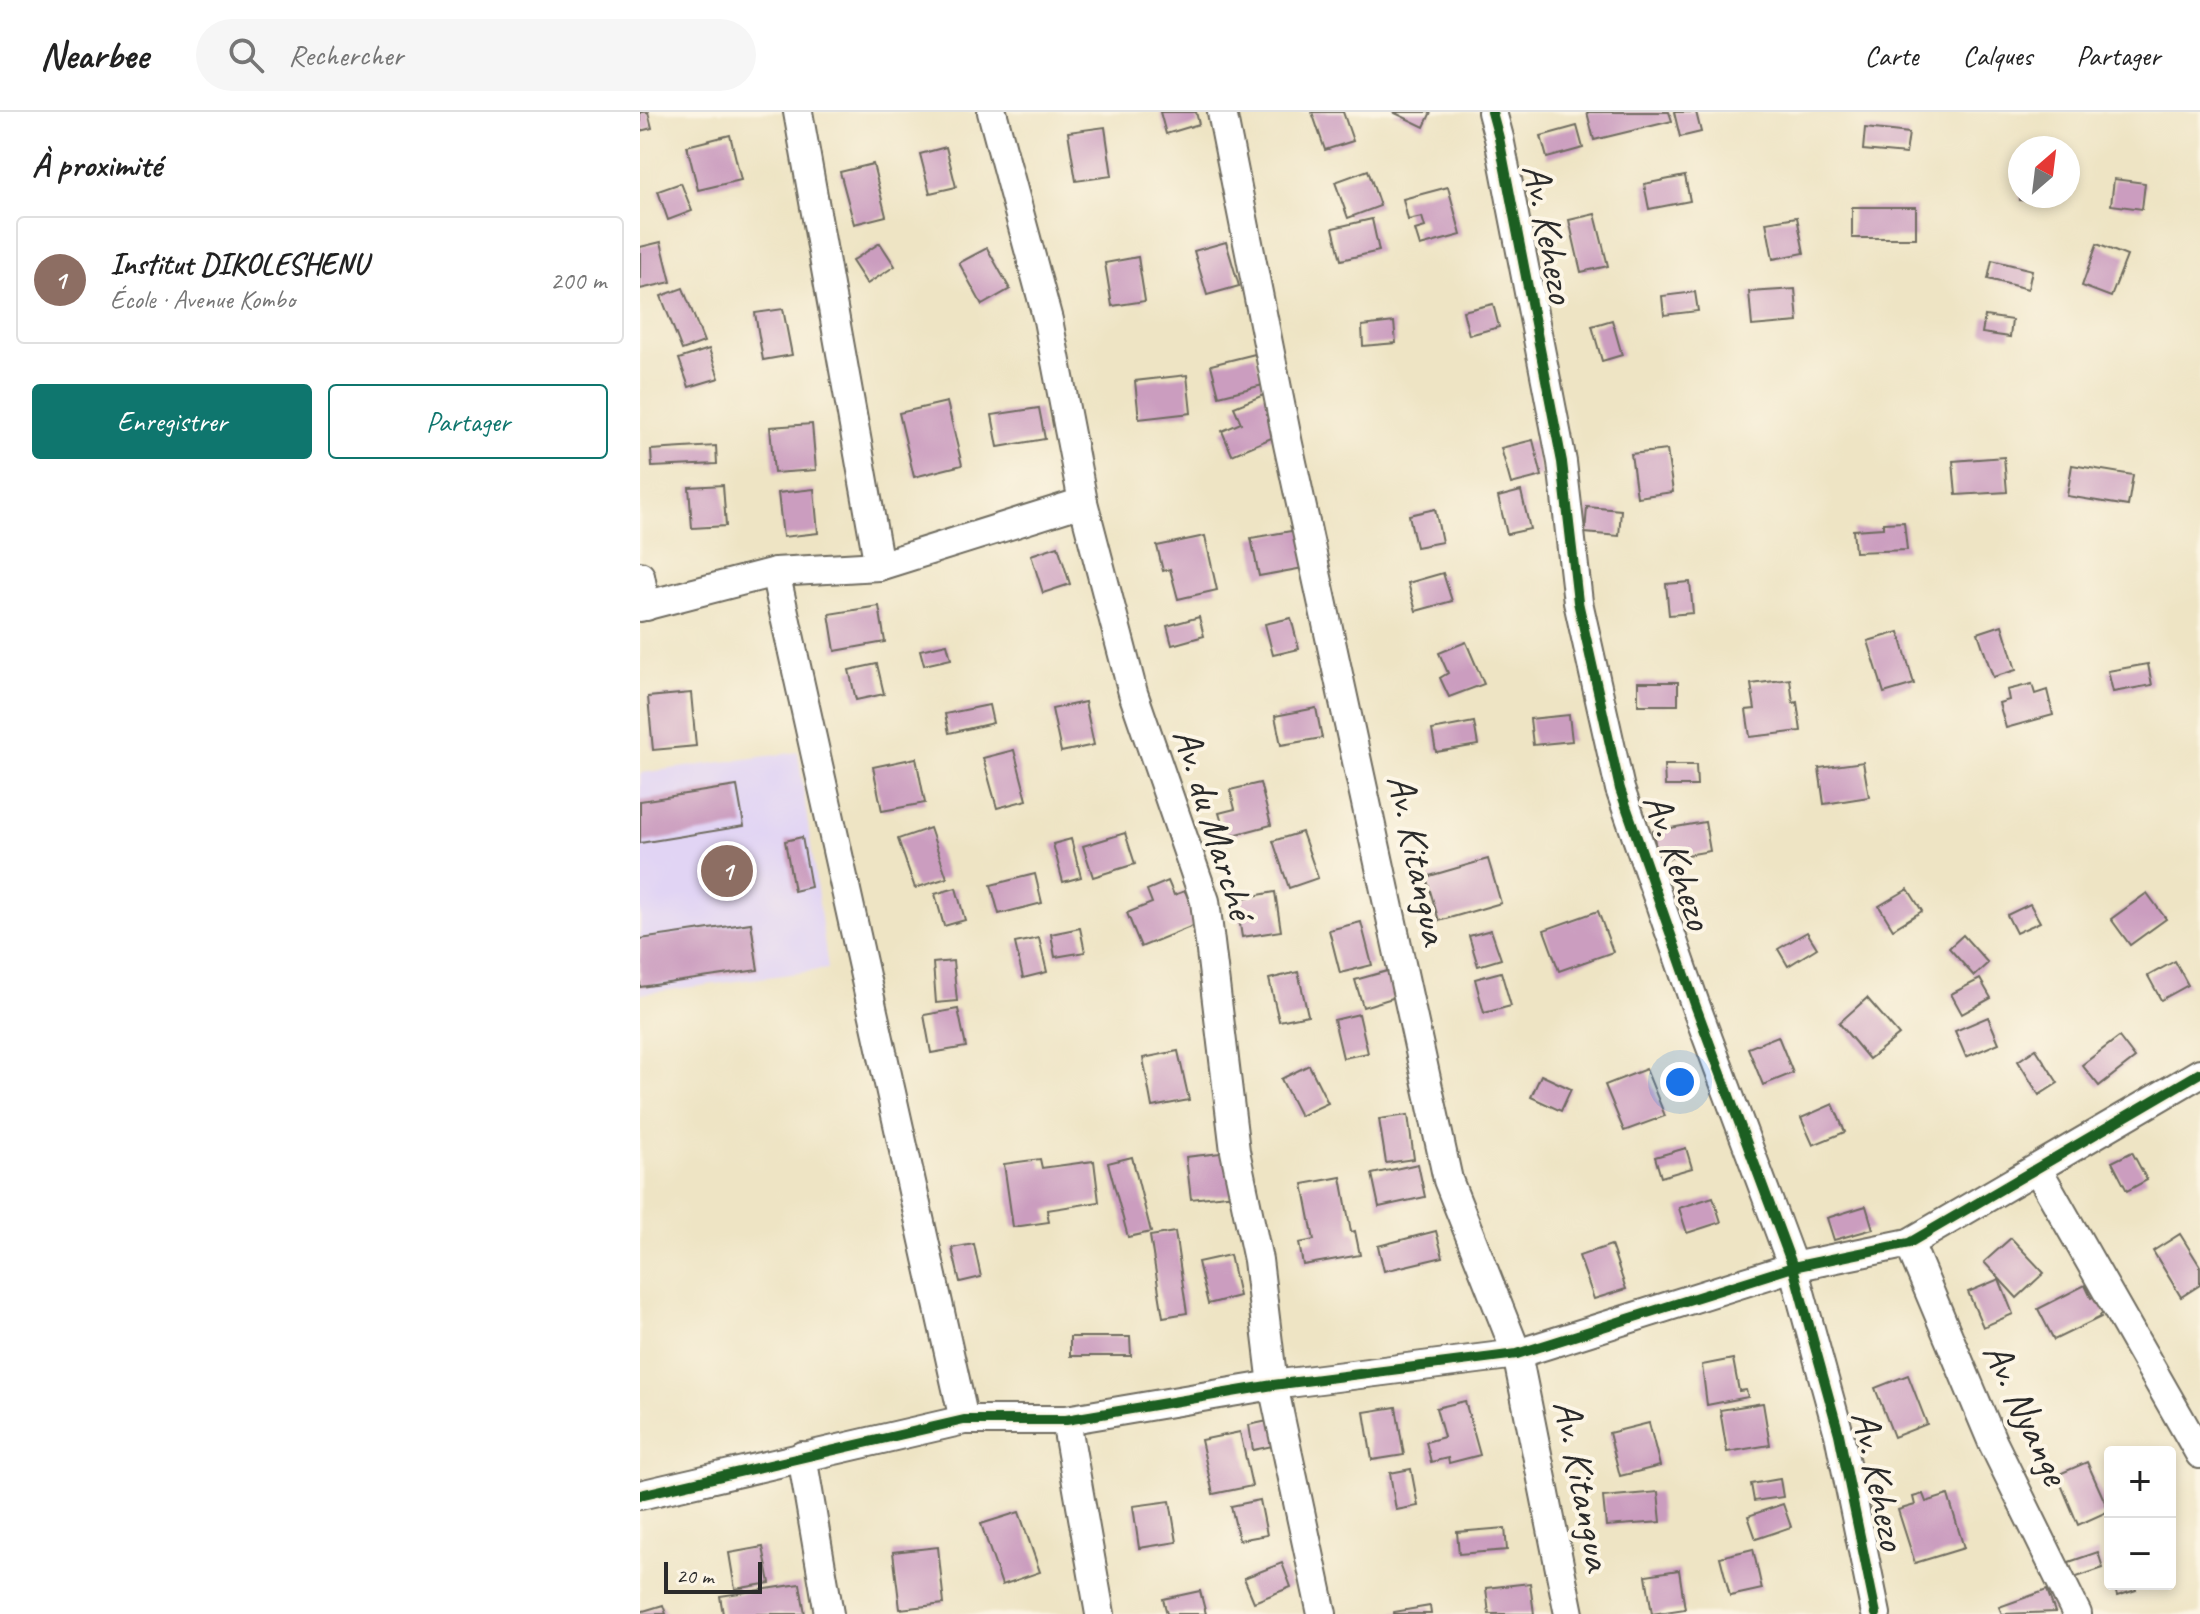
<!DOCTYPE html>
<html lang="fr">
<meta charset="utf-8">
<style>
body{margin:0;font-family:Caveat,sans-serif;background:#f6f6f6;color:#222}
.controls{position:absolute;right:24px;bottom:24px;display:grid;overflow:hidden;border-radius:8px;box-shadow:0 4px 12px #0003}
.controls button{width:72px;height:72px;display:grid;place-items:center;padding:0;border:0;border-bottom:2px solid #e0e0e0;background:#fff;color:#222;font:40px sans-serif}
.compass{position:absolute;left:1368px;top:24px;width:72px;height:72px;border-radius:50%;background:#fff;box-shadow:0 4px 12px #0003;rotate:28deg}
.scale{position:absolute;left:24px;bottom:20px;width:98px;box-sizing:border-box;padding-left:8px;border:4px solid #2b2b2b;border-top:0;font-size:22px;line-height:28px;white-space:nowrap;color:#2b2b2b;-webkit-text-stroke:6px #fcf5e5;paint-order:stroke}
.you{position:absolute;left:1040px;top:970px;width:28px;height:28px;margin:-20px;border:6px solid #fff;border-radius:50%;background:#1a73e8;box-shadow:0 0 0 12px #1a73e833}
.badge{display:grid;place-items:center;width:52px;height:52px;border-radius:50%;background:#0f766e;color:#fff;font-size:26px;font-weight:700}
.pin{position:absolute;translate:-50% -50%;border:4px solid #fff;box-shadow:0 2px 8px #0006}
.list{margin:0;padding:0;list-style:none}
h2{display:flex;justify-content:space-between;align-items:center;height:104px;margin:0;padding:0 32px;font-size:34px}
h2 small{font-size:26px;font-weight:400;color:#767676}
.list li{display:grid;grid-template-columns:52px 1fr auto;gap:24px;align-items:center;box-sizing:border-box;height:128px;margin:0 16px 16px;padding:0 16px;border:2px solid #e0e0e0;border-radius:8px}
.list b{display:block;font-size:30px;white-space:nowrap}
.list p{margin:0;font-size:26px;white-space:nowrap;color:#767676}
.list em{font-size:26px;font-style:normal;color:#767676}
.actions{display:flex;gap:16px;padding:24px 32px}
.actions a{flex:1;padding:18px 0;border:2px solid #0f766e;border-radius:8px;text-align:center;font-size:28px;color:#0f766e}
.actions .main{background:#0f766e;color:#fff}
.icon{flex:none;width:44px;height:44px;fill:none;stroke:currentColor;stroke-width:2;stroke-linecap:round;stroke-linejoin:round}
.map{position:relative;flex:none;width:1560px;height:1502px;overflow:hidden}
header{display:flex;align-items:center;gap:48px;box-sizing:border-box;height:112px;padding:0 40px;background:#fff;border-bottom:2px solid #e0e0e0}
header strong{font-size:38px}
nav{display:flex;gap:44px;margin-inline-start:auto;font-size:28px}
.search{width:560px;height:72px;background:#f6f6f6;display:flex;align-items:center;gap:20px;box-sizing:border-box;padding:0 28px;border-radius:44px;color:#767676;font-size:30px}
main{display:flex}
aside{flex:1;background:#fff}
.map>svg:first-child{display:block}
.built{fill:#e1d4f4}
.building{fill:#cb9dbf}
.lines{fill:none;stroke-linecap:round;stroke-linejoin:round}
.minor-casing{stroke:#6f6c61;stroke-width:32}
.minor{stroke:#fff;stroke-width:28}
.cycleway-casing{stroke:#fcf5e5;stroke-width:15}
.cycleway{stroke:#1b5e20;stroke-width:10}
.labels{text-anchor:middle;stroke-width:8;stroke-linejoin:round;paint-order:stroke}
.street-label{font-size:40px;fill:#2b2b2b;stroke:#fcf5e5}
</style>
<header>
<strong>Nearbee</strong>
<div class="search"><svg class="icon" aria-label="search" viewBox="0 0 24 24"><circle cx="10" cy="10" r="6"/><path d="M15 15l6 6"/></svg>Rechercher</div>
<nav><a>Carte</a><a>Calques</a><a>Partager</a></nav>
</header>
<main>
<aside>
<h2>À proximité<small></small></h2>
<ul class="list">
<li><span class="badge" style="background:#8d6e63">1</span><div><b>Institut DIKOLESHENU</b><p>École · Avenue Kombo</p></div><em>200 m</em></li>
</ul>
<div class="actions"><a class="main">Enregistrer</a><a>Partager</a></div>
</aside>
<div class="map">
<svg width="1560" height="1502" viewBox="0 0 1560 1502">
<rect width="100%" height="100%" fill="#fcf5e5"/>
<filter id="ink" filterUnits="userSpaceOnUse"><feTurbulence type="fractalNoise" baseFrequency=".0125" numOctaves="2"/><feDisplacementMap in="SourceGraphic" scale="16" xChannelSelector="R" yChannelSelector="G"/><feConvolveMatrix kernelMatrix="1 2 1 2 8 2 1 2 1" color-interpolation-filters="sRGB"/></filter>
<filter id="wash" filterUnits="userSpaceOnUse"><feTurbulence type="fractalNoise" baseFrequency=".006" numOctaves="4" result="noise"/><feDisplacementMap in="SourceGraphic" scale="32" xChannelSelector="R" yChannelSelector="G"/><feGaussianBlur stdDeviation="1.8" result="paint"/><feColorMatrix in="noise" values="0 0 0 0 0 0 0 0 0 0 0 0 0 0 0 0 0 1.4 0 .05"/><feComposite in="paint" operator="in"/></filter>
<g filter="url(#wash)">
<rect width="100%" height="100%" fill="#eee4c4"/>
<polygon class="built" points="158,640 188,857 0,882 0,661"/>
<g id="blocks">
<g class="building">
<polygon points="0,0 8,0 12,16 0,19"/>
<polygon points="520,0 556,0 559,12 526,22"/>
<polygon points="672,0 703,0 713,29 685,38"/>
<polygon points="753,0 791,0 784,15"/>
<polygon points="947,0 1029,0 1032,9 954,28"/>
<polygon points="1034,0 1056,0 1061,20 1040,25"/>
<polygon points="937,14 943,36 907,46 901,24"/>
<polygon points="465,15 472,64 436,69 428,20"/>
<polygon points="1225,16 1269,21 1266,42 1223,38"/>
<polygon points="90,23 101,68 58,78 47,34"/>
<polygon points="306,35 316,75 290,81 280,42"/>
<polygon points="233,52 246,104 214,112 200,60"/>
<polygon points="728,58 740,94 708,106 695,70"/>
<polygon points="1045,64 1050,89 1009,97 1004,72"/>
<polygon points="1474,67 1505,71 1502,97 1471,93"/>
<polygon points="41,71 52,99 28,108 18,79"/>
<polygon points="808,75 821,123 780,134 775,118 785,115 782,105 768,108 763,87"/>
<polygon points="1380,84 1402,84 1402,89 1380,88"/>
<rect x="1212" y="95" width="64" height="31"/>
<polygon points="955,102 968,154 941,160 929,108"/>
<polygon points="1157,105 1164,141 1133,147 1126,110"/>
<polygon points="732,107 739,139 701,148 693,116"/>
<polygon points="21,130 31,170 0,177 0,135"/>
<polygon points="586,130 599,174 567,183 554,139"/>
<polygon points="240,131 255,154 227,172 212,149"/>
<polygon points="1457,132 1487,144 1471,185 1442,174"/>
<polygon points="347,136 370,177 342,193 319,151"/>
<polygon points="498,145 505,189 472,194 465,151"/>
<polygon points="1352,148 1392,158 1388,177 1348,167"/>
<polygon points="43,176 64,230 42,238 21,184"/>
<polygon points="1155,177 1158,210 1112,214 1109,180"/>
<polygon points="1055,180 1058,199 1024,203 1022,184"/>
<polygon points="853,192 859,215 829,223 823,199"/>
<polygon points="143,197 152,243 123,248 115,201"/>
<polygon points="1345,204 1372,208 1370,225 1342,221"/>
<polygon points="972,208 982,243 962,249 952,214"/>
<polygon points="754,210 756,231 723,234 722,214"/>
<polygon points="69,237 79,266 49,275 39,247"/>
<polygon points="615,242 623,273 579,284 571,253"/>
<polygon points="547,263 551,301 499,307 495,269"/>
<polygon points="626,282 643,321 592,343 582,319 601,311 594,295"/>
<polygon points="307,290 322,353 274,365 259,301"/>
<polygon points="399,296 405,327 358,335 352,303"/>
<polygon points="172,312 176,358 134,361 130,315"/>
<polygon points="893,328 902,364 871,372 861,336"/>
<polygon points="76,334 77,352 12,355 11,338"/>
<polygon points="1027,338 1033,380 997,385 991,342"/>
<polygon points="1364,345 1367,380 1316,383 1313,349"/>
<polygon points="1432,353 1493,363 1488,394 1427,384"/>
<polygon points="83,373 86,414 52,416 49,375"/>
<polygon points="174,377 178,421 143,425 138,381"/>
<polygon points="881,379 890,417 867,422 858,385"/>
<polygon points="947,395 981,398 979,424 945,421"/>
<polygon points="795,397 802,430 776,435 769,403"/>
<polygon points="1264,410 1267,438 1215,440 1213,418 1243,416 1243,411"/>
<polygon points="663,417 669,455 619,464 611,426"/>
<polygon points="565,424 577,478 538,487 530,457 523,459 517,434"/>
<polygon points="418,434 430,472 403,481 391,443"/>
<polygon points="803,461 812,489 776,499 768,471"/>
<polygon points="1050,470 1053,501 1029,503 1026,472"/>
<polygon points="239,494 245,530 195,539 189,502"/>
<polygon points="559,505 564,524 532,533 527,514"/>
<polygon points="651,506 659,537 633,543 625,512"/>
<polygon points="1362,513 1376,558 1353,565 1338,521"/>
<polygon points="1259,520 1274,572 1244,581 1228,529"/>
<polygon points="826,530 844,572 809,585 800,566 808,561 799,541"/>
<polygon points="307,532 311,547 284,553 280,538"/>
<polygon points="237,552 244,582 216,588 209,558"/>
<polygon points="1508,552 1512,573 1473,580 1468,559"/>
<polygon points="1150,567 1153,591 1157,590 1161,619 1110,625 1106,598 1115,597 1111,572"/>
<rect x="998" y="570" width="40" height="23"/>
<polygon points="1392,572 1395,582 1407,578 1413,603 1366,616 1359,591 1369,588 1367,578"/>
<polygon points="51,581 56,634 13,638 8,585"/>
<polygon points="445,590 454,633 421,640 412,597"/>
<polygon points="349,593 353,611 309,621 305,602"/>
<polygon points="676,596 682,626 641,633 635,604"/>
<polygon points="929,603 932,629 893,633 890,607"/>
<polygon points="834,610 838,633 796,640 792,618"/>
<polygon points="374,638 387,688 357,696 343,646"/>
<polygon points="276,646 285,691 242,699 233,655"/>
<polygon points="1223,650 1229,685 1184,692 1179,656"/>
<polygon points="1024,653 1056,653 1057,674 1025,674"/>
<polygon points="620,671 631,713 586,725 579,701 595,697 590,678"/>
<polygon points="97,674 104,714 0,731 0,689"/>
<polygon points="1065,710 1070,739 1018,748 1013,719"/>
<polygon points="290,716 307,766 275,776 258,727"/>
<polygon points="662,720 678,766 649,776 633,729"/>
<polygon points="485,721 495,752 453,765 443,734"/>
<polygon points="162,725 171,775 154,779 145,729"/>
<polygon points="431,727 441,765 423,770 413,732"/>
<polygon points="848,747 861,791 799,809 786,765"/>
<polygon points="395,762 402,791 359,802 351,773"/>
<polygon points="528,769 534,783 545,779 558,812 501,835 487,801 512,791 507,778"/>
<polygon points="316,776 325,808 304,814 295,782"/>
<polygon points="1268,777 1282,799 1253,817 1239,794"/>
<polygon points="635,780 641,819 602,825 596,787"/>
<polygon points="1507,781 1526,807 1490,833 1471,807"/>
<polygon points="1390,792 1400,810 1376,821 1367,803"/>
<polygon points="958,799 973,840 919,859 904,818"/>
<polygon points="721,810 732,853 700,861 689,818"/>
<polygon points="111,811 118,858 0,875 0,827"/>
<polygon points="440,816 445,840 415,845 411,822"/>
<polygon points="851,818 861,847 838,854 829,824"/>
<polygon points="1167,820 1177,836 1148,854 1138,837"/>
<polygon points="1323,823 1348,851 1334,864 1309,836"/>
<polygon points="399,826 407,860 383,866 375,831"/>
<polygon points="313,849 317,889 296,891 293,851"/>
<polygon points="1535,849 1548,873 1521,888 1508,864"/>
<polygon points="751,858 759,884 723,895 715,868"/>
<polygon points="658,860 668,903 639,909 629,867"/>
<polygon points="861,860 871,894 844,901 835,867"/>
<polygon points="1340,867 1351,886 1322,902 1311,882"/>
<polygon points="1227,886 1259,923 1229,947 1199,911"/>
<polygon points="318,897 326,935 291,941 284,903"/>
<polygon points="719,902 728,941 703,946 694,908"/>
<polygon points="1348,905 1359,931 1326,945 1315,919"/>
<polygon points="1138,924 1153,961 1123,973 1108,936"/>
<polygon points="1479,925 1495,946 1459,974 1442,953"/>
<polygon points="1396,937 1418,971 1399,983 1378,949"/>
<polygon points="538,939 549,988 512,995 503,946"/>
<polygon points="669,953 688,991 660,1004 641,967"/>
<polygon points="1006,957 1025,1004 984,1019 965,973"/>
<polygon points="901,963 931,977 921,999 891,985"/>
<polygon points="1193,992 1205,1020 1173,1033 1161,1006"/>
<polygon points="768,1003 774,1047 746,1051 739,1007"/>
<polygon points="1046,1036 1052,1056 1021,1065 1015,1045"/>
<polygon points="589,1040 595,1082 551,1087 546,1045"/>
<polygon points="1492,1040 1507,1068 1487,1079 1472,1050"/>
<polygon points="492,1045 511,1120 488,1125 468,1051"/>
<polygon points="400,1047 402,1056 454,1049 459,1090 407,1098 409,1110 373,1115 364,1052"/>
<polygon points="778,1052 785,1085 739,1095 732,1062"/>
<polygon points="701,1065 711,1120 715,1119 720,1143 663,1153 659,1131 674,1128 663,1072"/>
<polygon points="1073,1085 1081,1110 1047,1121 1039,1096"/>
<polygon points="1226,1094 1233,1117 1194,1128 1187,1106"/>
<polygon points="796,1119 803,1145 744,1159 738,1134"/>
<polygon points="535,1120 547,1201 523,1205 510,1124"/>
<polygon points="1540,1122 1560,1154 1560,1173 1541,1185 1513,1139"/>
<polygon points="1371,1126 1404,1161 1377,1186 1344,1150"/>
<polygon points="334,1132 341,1165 320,1170 312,1136"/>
<polygon points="971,1133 986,1177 954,1187 939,1144"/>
<polygon points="590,1143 599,1184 568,1192 558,1150"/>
<polygon points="1359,1167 1373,1202 1343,1215 1328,1180"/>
<polygon points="1445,1173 1451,1186 1461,1181 1469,1198 1460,1203 1461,1205 1414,1228 1398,1197"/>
<polygon points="430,1225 490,1225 491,1244 430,1244"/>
<polygon points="1093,1247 1099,1279 1106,1278 1108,1285 1067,1293 1062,1253"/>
<polygon points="1268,1263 1287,1312 1254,1325 1235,1276"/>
<polygon points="825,1289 840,1343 809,1351 808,1346 791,1350 786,1330 804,1325 796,1296"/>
<polygon points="1123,1291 1130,1333 1087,1340 1080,1298"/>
<polygon points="756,1295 764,1343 732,1348 724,1300"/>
<polygon points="637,1307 642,1332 613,1338 609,1313"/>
<polygon points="1009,1311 1020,1354 980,1364 969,1321"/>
<polygon points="600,1320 612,1374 573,1382 561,1328"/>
<polygon points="1447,1350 1469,1399 1438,1413 1417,1363"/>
<polygon points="771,1357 778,1394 756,1398 750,1361"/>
<polygon points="1140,1367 1143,1385 1114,1389 1111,1372"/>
<polygon points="1018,1380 1021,1410 966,1414 963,1385"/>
<polygon points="1283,1382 1286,1390 1308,1383 1324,1436 1275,1451 1258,1398 1275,1393 1273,1385"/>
<polygon points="620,1388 627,1423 599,1428 591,1394"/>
<polygon points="530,1389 537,1430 499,1436 493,1394"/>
<polygon points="1143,1392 1151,1415 1116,1427 1108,1404"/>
<polygon points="379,1400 400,1460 362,1473 341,1412"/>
<polygon points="865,1416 867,1438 819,1442 817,1420"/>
<polygon points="123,1435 130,1471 95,1477 89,1441"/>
<polygon points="298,1435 304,1492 260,1497 253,1440"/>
<polygon points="1113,1437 1122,1477 1090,1484 1080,1445"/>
<polygon points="1458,1440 1463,1456 1434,1466 1429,1450"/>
<polygon points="642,1451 651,1475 614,1490 604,1466"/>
<polygon points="1039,1458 1045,1497 1012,1502 1006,1463"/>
<polygon points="890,1471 894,1502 849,1502 846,1476"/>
<polygon points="160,1472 165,1502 83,1502 80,1484"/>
<polygon points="1474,1472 1494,1472 1496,1478 1477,1484"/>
<polygon points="1407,1478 1415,1500 1362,1502 1359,1495"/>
<polygon points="560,1479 566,1502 527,1502 523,1487"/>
<polygon points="23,1493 26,1502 0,1502 0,1500"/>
<polygon points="790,1494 791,1502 754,1502 754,1500"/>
</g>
</g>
</g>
<g filter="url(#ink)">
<use href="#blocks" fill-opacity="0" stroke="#6f6c61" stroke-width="2"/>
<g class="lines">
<defs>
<g id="minor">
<polyline points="158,0 239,454"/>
<polyline points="352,0 408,208 443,390 493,581 565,789 595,1039 618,1148 633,1273 682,1502"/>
<polyline points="582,0 648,332 808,1068 877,1242 929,1502"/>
<polyline points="852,0 859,26 922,350 938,490 980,677 1056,895 1153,1155 1199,1322 1236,1502"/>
<polyline points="135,460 324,1308"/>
<polyline points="0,464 6,494"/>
<polyline points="0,495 135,460 239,454 443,390"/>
<polyline points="1398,1058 1560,1342"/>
<polyline points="1269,1131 1353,1331 1437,1502"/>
<polyline points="426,1308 460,1502"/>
<polyline points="162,1344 189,1502"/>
<polyline points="0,1383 324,1308 426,1308 633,1273 877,1242 1153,1155 1269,1131 1560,961"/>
</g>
</defs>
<use href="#minor" class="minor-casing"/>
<use href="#minor" class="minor"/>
<defs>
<g id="cycleway">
<polyline points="852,0 859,26 922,350 938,490 980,677 1056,895 1153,1155 1199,1322 1236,1502"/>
<polyline points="0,1383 324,1308 426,1308 633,1273 877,1242 1153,1155 1269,1131 1560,961"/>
</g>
</defs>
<use href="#cycleway" class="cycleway-casing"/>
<use href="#cycleway" class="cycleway"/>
</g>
</g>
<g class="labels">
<g class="street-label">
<text transform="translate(910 121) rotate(79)" y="14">Av. Kehezo</text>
<text transform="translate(575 711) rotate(73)" y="14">Av. du Marché</text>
<text transform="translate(779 747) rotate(78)" y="14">Av. Kitangua</text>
<text transform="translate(1039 749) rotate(71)" y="14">Av. Kehezo</text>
<text transform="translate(1387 1301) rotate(65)" y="14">Av. Nyange</text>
<text transform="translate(1240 1368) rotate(78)" y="14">Av. Kehezo</text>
<text transform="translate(944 1373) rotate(79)" y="14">Av. Kitangua</text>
</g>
</g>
</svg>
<div class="controls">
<button>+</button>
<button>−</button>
</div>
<svg class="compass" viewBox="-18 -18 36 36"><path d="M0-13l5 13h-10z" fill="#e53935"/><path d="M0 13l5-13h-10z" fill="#767676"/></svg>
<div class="scale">20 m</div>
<div class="you"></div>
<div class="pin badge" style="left:87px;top:759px;background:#8d6e63">1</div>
</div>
</main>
